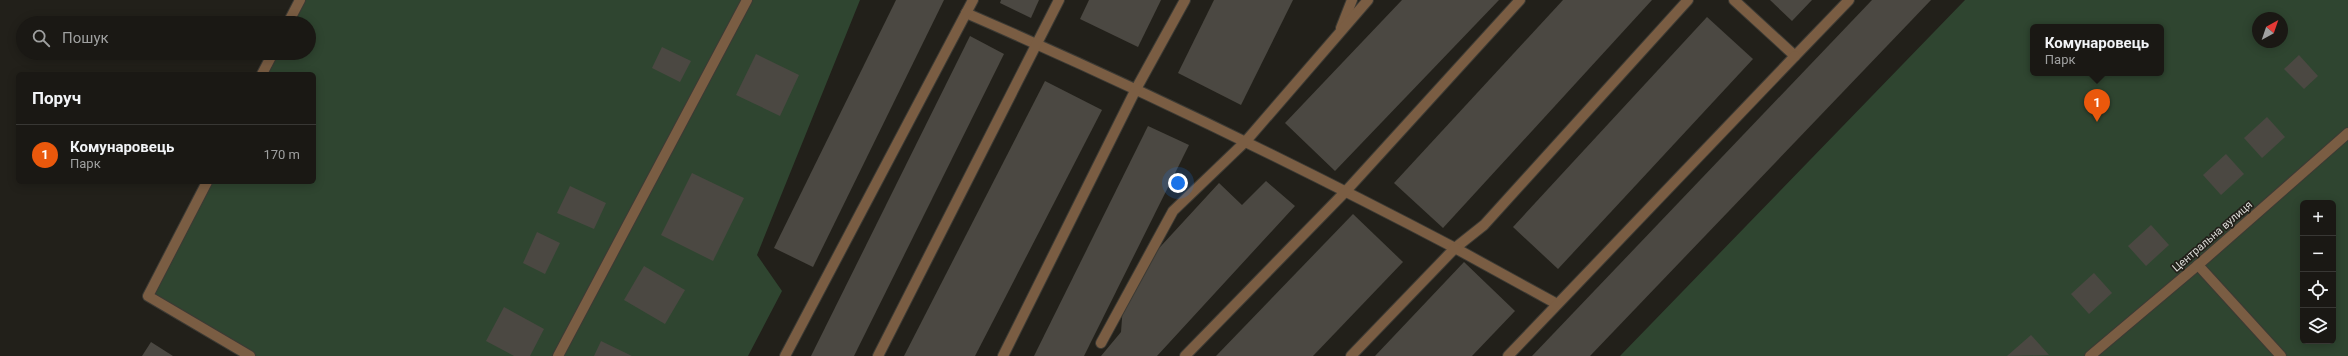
<!DOCTYPE html>
<html lang="uk">
<meta charset="utf-8">
<style>
body{margin:0;font-family:Roboto,sans-serif;background:#272522;color:#f1f3f6}
.controls{position:absolute;right:12px;bottom:12px;display:grid;overflow:hidden;border-radius:6px;box-shadow:0 2px 10px #0003}
.controls button{width:36px;height:36px;display:grid;place-items:center;padding:0;border:0;border-bottom:1px solid #383734;background:#1a1814;color:#f1f3f6;font:20px sans-serif}
.compass{position:absolute;left:2252px;top:12px;width:36px;height:36px;border-radius:50%;background:#1a1814;box-shadow:0 2px 10px #0003;rotate:40deg}
.you{position:absolute;left:1178px;top:183px;width:14px;height:14px;margin:-10px;border:3px solid #fff;border-radius:50%;background:#1a73e8;box-shadow:0 0 0 6px #1a73e833}
.badge{display:grid;place-items:center;width:26px;height:26px;border-radius:50%;background:#ea580c;color:#fff;font-size:13px;font-weight:700}
.pin{position:absolute;translate:-50% -33px;filter:drop-shadow(0 1px 2px #0008)}
.pin::after{content:'';position:absolute;top:21px;width:14px;height:12px;background:inherit;clip-path:polygon(0 0,100% 0,50% 100%)}
.popup{position:absolute;left:2030px;top:24px;width:134px;height:52px;box-sizing:border-box;display:grid;place-content:center;border-radius:6px;background:#1a1814;filter:drop-shadow(0 1px 3px #0005);font-size:13px;white-space:nowrap;color:#9fa0a0}
.popup b{font-size:15px;color:#f1f3f6}
.popup::after{content:'';position:absolute;left:50%;top:100%;margin-left:-8px;border:8px solid transparent;border-top-color:#1a1814}
.list{margin:0;padding:0;list-style:none}
h2{display:flex;justify-content:space-between;align-items:center;height:52px;margin:0;padding:0 16px;font-size:17px}
h2 small{font-size:13px;font-weight:400;color:#9fa0a0}
.list li{display:grid;grid-template-columns:26px 1fr auto;gap:12px;align-items:center;box-sizing:border-box;height:60px;padding:0 16px;border-top:1px solid #383734}
.list b{display:block;font-size:15px;white-space:nowrap}
.list p{margin:0;font-size:13px;white-space:nowrap;color:#9fa0a0}
.list em{font-size:13px;font-style:normal;color:#9fa0a0}
.icon{flex:none;width:22px;height:22px;fill:none;stroke:currentColor;stroke-width:2;stroke-linecap:round;stroke-linejoin:round}
.map{position:relative;flex:none;width:2348px;height:356px;overflow:hidden}
.search{position:absolute;background:#1a1814;box-shadow:0 2px 10px #0003;left:16px;top:16px;width:300px;height:44px;display:flex;align-items:center;gap:10px;box-sizing:border-box;padding:0 14px;border-radius:22px;color:#9fa0a0;font-size:15px}
.panel{position:absolute;background:#1a1814;box-shadow:0 2px 10px #0003;left:16px;top:72px;width:300px;height:112px;border-radius:6px}
.map>svg:first-child{display:block}
.green{fill:#2f4530;fill-rule:evenodd}
.building{fill:#4b4842}
.lines{fill:none;stroke-linecap:round;stroke-linejoin:round}
.lane-casing{stroke:#3c3a34;stroke-width:12}
.street-casing{stroke:#3c3a34;stroke-width:12}
.lane{stroke:#7a5d43;stroke-width:10}
.street{stroke:#7a5d43;stroke-width:10}
.labels{text-anchor:middle;stroke-width:3.5;stroke-linejoin:round;paint-order:stroke}
.street-label{font-size:11px;fill:#dbdad6;stroke:#22201a}
</style>
<div class="map">
<svg width="2348" height="356" viewBox="0 0 2348 356">
<rect width="100%" height="100%" fill="#22201a"/>
<g class="green">
<polygon points="300,0 860,0 757,255 782,291 748,356 250,356 148,296 207,182 314,182 314,74 262,74 273,53 309,53 309,23 288,23"/>
<path d="M1965 0H2348V356H1620ZM2258 18H2282V42H2258ZM2033 27H2161V73H2033ZM2303 203H2333V341H2303Z"/>
</g>
<g class="building">
<polygon points="896,0 944,0 813,267 774,248"/>
<polygon points="1001,0 1039,0 1031,18 1000,3"/>
<polygon points="1089,0 1161,0 1138,47 1080,19"/>
<polygon points="1214,0 1293,0 1241,105 1178,73"/>
<polygon points="1402,0 1499,0 1335,171 1285,123"/>
<polygon points="1563,0 1652,0 1443,228 1394,183"/>
<polygon points="1770,0 1812,0 1792,21"/>
<polygon points="1872,0 1931,0 1590,356 1532,356"/>
<polygon points="1707,17 1753,59 1558,269 1513,227"/>
<polygon points="970,36 1004,54 854,356 811,356"/>
<polygon points="662,47 691,61 680,82 652,68"/>
<polygon points="756,54 799,75 780,116 736,95"/>
<polygon points="2299,55 2318,76 2304,89 2284,69"/>
<polygon points="1045,81 1102,110 975,356 904,356"/>
<polygon points="2267,117 2285,137 2262,158 2244,138"/>
<polygon points="1148,126 1189,145 1084,356 1034,356"/>
<polygon points="2226,154 2244,174 2221,195 2203,175"/>
<polygon points="692,173 744,198 713,261 661,235"/>
<polygon points="1266,181 1295,206 1157,356 1101,356 1121,332 1123,305 1150,258 1219,183 1242,205"/>
<polygon points="570,186 606,203 594,229 557,213"/>
<polygon points="1353,214 1403,262 1313,356 1216,356"/>
<polygon points="2151,225 2169,245 2146,266 2128,246"/>
<polygon points="537,232 560,243 545,274 523,263"/>
<polygon points="1464,262 1515,311 1472,356 1375,356"/>
<polygon points="644,266 685,290 665,324 624,300"/>
<polygon points="2094,273 2112,293 2089,314 2071,294"/>
<polygon points="504,307 544,329 530,356 514,356 486,341"/>
<polygon points="2031,335 2049,355 2007,356"/>
<polygon points="601,341 632,356 594,356"/>
<polygon points="151,342 173,356 142,356"/>
</g>
<g class="lines">
<defs>
<g id="lane">
<polyline points="1734,0 1795,56 1849,0"/>
<path d="M966 13C1132 85 1295 164 1455 248L1484 225 1688 0"/>
<polyline points="288,23 300,0"/>
<polyline points="1341,28 1352,0"/>
<polyline points="262,74 273,53"/>
<polyline points="207,182 148,296 250,356"/>
<polyline points="2198,265 2281,356"/>
<polyline points="1101,343 1173,211 1246,141 1368,0"/>
<polyline points="785,356 973,0"/>
<polyline points="878,356 1059,0"/>
<polyline points="1003,356 1136,89 1185,0"/>
<polyline points="1185,356 1346,191 1520,0"/>
<polyline points="1351,356 1455,248 1557,304"/>
<polyline points="1508,356 1795,56"/>
<polyline points="2090,356 2198,265 2348,133"/>
</g>
<polyline id="street" points="558,356 747,0"/>
</defs>
<use href="#lane" class="lane-casing"/>
<use href="#street" class="street-casing"/>
<use href="#lane" class="lane"/>
<use href="#street" class="street"/>
</g>
<g class="labels">
<g class="street-label">
<text transform="translate(2212 236) rotate(-41)" y="4">Центральна вулиця</text>
</g>
</g>
</svg>
<div class="controls">
<button>+</button>
<button>−</button>
<button><svg class="icon" aria-label="locate" viewBox="0 0 24 24"><circle cx="12" cy="12" r="6"/><path d="M12 2v4M12 18v4M2 12h4M18 12h4"/></svg></button>
<button><svg class="icon" aria-label="layers" viewBox="0 0 24 24"><path d="M12 4l9 5-9 5-9-5zM3 14l9 5 9-5"/></svg></button>
</div>
<svg class="compass" viewBox="-18 -18 36 36"><path d="M0-13l5 13h-10z" fill="#e53935"/><path d="M0 13l5-13h-10z" fill="#9fa0a0"/></svg>
<div class="you"></div>
<div class="pin badge" style="left:2097px;top:122px">1</div>
<div class="popup"><b>Комунаровець</b>Парк</div>
<div class="search"><svg class="icon" aria-label="search" viewBox="0 0 24 24"><circle cx="10" cy="10" r="6"/><path d="M15 15l6 6"/></svg>Пошук</div>
<section class="panel">
<h2>Поруч<small></small></h2>
<ul class="list">
<li><span class="badge">1</span><div><b>Комунаровець</b><p>Парк</p></div><em>170 m</em></li>
</ul>
</section>
</div>
